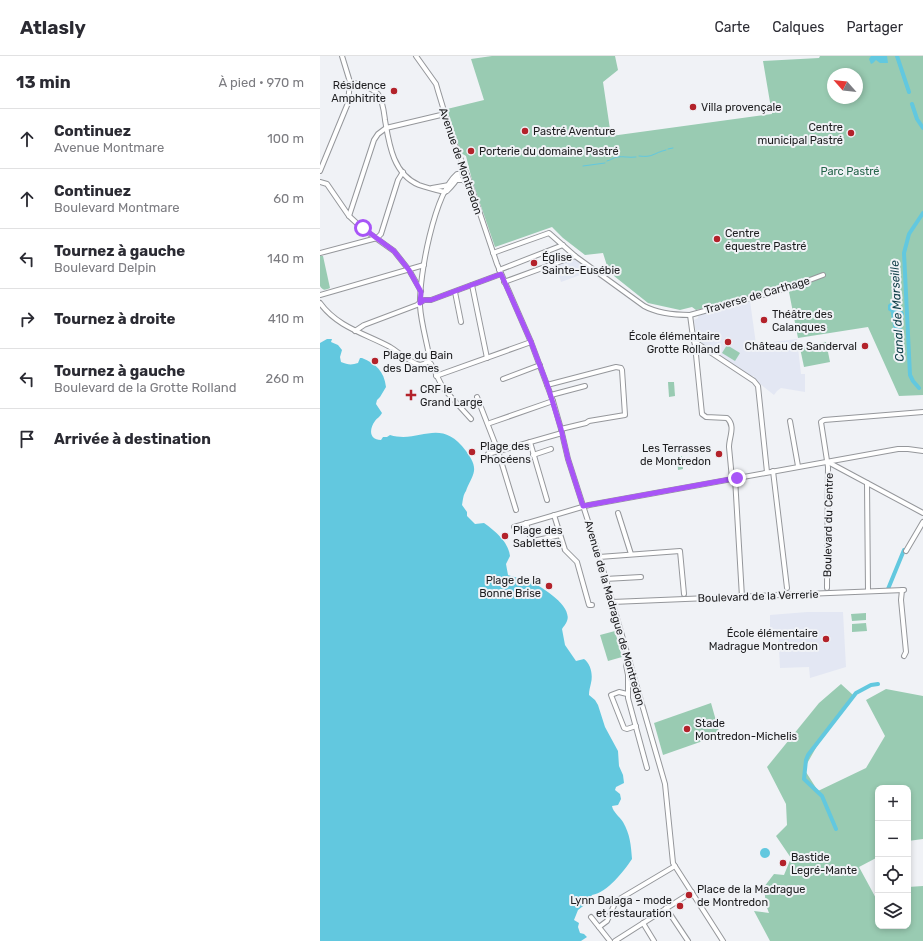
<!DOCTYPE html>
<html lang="fr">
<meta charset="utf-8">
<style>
body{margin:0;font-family:Rubik,sans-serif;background:#f7f7f7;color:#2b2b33}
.controls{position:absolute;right:12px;bottom:12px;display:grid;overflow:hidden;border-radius:8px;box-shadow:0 2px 6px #0003}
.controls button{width:36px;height:36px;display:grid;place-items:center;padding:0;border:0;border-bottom:1px solid #e1e1e2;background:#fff;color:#2b2b33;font:20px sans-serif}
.compass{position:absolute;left:507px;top:12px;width:36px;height:36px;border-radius:50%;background:#fff;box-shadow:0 2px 6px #0003;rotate:297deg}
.stop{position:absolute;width:12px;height:12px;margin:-9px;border:3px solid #a855f7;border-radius:50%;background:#fff}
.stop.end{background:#a855f7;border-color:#fff;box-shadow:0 1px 4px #0008}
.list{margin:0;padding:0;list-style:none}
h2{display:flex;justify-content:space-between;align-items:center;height:52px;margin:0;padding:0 16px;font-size:17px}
h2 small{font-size:13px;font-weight:400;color:#7c7c81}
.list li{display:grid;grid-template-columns:26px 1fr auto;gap:12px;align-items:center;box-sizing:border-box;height:60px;padding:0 16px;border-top:1px solid #e1e1e2}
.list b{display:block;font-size:15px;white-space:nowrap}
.list p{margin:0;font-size:13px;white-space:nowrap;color:#7c7c81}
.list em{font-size:13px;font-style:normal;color:#7c7c81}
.icon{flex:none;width:22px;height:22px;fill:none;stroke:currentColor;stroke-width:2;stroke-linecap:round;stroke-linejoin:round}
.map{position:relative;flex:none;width:603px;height:885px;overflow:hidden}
header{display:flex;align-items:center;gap:24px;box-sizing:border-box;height:56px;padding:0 20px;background:#fff;border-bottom:1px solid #e1e1e2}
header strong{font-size:19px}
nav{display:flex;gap:22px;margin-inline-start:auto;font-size:14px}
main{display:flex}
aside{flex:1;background:#fff}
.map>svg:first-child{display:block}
.built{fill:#e3e7f3}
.green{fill:#99cbb2;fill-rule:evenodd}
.water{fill:#62c8df}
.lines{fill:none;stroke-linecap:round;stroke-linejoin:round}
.stream{stroke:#62c8df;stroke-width:1}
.canal{stroke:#62c8df;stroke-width:4}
.minor-casing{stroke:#95979b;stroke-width:6}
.minor{stroke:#fff;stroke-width:4}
.route{stroke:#a855f7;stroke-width:5}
.poi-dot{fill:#b3222a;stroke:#f0f2f6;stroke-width:1.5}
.labels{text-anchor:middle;stroke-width:4;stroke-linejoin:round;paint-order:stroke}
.poi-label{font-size:11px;fill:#1d1d1f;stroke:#f0f2f6;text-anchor:start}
.street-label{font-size:11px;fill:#1d1d1f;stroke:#f0f2f6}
.park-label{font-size:11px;fill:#24644a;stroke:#f0f2f6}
.water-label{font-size:12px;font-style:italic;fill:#11404a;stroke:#f0f2f6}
</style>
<header>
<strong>Atlasly</strong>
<nav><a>Carte</a><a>Calques</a><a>Partager</a></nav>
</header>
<main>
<aside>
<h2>13 min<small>À pied · 970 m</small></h2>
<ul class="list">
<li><svg class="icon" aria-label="ahead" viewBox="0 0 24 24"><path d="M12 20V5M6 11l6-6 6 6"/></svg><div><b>Continuez</b><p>Avenue Montmare</p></div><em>100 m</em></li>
<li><svg class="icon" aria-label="ahead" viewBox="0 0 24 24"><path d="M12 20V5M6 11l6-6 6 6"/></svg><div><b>Continuez</b><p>Boulevard Montmare</p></div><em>60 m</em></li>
<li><svg class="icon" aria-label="left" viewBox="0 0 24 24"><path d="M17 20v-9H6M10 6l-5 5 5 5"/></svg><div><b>Tournez à gauche</b><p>Boulevard Delpin</p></div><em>140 m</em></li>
<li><svg class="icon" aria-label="right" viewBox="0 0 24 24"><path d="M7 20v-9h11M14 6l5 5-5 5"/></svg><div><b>Tournez à droite</b></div><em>410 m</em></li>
<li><svg class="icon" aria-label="left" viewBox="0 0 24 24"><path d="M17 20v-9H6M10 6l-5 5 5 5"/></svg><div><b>Tournez à gauche</b><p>Boulevard de la Grotte Rolland</p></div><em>260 m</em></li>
<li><svg class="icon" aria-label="arrive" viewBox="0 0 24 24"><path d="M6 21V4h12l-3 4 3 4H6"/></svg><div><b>Arrivée à destination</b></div></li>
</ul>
</aside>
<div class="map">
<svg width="603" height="885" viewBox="0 0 603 885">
<rect width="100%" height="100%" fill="#f0f2f6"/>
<g class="built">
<polygon points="255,203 271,215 241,226 236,210"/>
<polygon points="430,245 436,288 477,283 481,318 485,318 485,336 461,332 457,335 454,339 434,323 434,320 430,320 405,303 399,298 400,297 394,293 390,292 377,284 374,264 378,262 378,260 380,258"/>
<polygon points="487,556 523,556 526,611 490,622 489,611 460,612 458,575 450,575 450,559"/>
</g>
<g class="green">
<path d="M172 0H295L298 14 283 26 291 80 452 58 443 5 499 2 500 0H603V339L579 340 548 271 478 282 469 236 487 223 403 248 376 254 372 251 360 254 328 247 289 216 283 197 265 199 243 182 232 171 175 191 152 124 146 100 141 97 127 53 164 44 151 3ZM513 18H537V42H513Z"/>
<path d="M0 200H3L10 232C5 234 3 235 0 230Z"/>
<polygon points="506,286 510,306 484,311 480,292"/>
<polygon points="407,289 420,297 415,305 402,297"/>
<polygon points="348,326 354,326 355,340 349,341"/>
<polygon points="357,400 362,400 363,413 358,414"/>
<polygon points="546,557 546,564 532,565 531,558"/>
<polygon points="546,567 547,575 532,576 532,568"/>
<polygon points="295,575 302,601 288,605 280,579"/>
<polygon points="521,628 533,639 506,674 484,713 498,735 546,712 565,680 546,644 566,633 603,640 603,783 588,785 588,732 558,732 558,801 539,811 558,846 558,870 588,870 588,831 603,830 603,885 450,885 434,855 449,857 446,849 444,831 454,818 464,819 471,802 456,780 467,769 466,748 447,711 499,647"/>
<polygon points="391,647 400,679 343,699 334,667"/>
</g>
<g class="water">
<polygon points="551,0 567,0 568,7 560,7 556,4 553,7 551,8 549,3"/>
<path d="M574 244H578C581 248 580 253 584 257L581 277 583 280 582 283C579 282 578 282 576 280 574 277 571 259 571 256L568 254V249Z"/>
<path d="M7 283H12L11 286 18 289 22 294 20 301 21 306C28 309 32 309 38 307L40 302H42C56 308 64 315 66 331L60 341 57 344 56 348 62 357C60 361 57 362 55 365 49 373 49 384 61 384L63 381H67L70 379C100 388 120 360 146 395 150 401 155 407 154 415 153 422 148 428 146 435 143 439 143 444 142 449L147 456V460L155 468 164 467C175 475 188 485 190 500L186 508 188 519C195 522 202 522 209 525 221 530 253 550 247 565 246 568 243 571 242 573L245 589 256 605 264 603C271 608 273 619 271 627 270 632 269 634 269 639L275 644 278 649 285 671 298 695 299 710 303 719 304 727 296 731 295 734 300 738 301 743 298 749 292 750C293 756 299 760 303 766 310 778 311 789 312 803 303 816 288 836 272 839L267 847 258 854 254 864 259 867 258 871 260 877 264 878 267 881 261 885H0V287Z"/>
<circle cx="445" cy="797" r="5"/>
</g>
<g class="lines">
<g class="stream">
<polyline points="348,93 353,92"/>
<path d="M319 100C333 102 333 97 346 94"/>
<path d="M287 105C291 104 293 102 297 101 303 100 309 102 316 101"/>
<polyline points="263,110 285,107"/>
</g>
<g class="canal">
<polyline points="577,0 589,36"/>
<polyline points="592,48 597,63 603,72"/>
<polyline points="599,332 593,325 590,319 584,197 589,178 603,157"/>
<polyline points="568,533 584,494"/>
<polyline points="516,773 502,740 484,723 486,704 488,699 536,637 551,629 558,628"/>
</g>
<defs>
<g id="minor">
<polyline points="96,0 116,28 118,35 132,81 147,119 177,208 211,286 233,345 241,373 248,403 277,493 345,728 353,807 403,885"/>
<path d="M30 26C39 29 51 30 58 38 63 45 64 56 65 64 69 88 73 118 99 129 107 132 116 134 125 136"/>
<polyline points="0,115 28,47 30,26 22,0"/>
<polyline points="135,124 143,124 150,130"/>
<polyline points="0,126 7,128 29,160 43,173 74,195 89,214 101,235"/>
<polyline points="112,132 129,129"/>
<path d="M127 135C133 129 143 117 142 108"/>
<polyline points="29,160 54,84 58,78 66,72 125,58"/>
<polyline points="0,197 57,182 61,178 78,124 83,116"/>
<path d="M173 197 229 177 255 200 324 250C337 257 355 259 370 259L471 231 503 219"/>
<polyline points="179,214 243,189"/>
<polyline points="184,226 255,200"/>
<polyline points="152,229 167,302"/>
<polyline points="135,236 141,266"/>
<polyline points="0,239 104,209"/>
<path d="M0 247C17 271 46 278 70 291 78 296 89 305 97 308 101 310 105 308 108 305"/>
<path d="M370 259 373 281 375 289 382 358 386 361 407 362C416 370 409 381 409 391 410 402 411 412 412 423"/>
<polyline points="35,275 44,269 97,249 104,244 111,244 181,218"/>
<polyline points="375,286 434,325 438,330 447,416"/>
<path d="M108 305 109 299C106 283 101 266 100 250 99 220 114 138 137 118L147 119"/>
<polyline points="108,305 111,308 123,332 151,363"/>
<polyline points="116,320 211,286"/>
<polyline points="183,323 220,309"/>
<polyline points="227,329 296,311 301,312 302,314 305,359 269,365 266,367 241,373"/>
<polyline points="231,339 265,330"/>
<polyline points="157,341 178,395 196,454"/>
<polyline points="470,365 478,410"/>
<polyline points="170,367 233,345"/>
<polyline points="210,386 227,444"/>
<polyline points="168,398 242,377"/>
<polyline points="213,399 231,393"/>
<polyline points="508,406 603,457"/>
<polyline points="453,415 467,532"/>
<polyline points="415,422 422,541"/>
<polyline points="547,427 548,535"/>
<polyline points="298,457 311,498"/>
<polyline points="234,459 245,494 257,506 269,549 272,549"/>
<polyline points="206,467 211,483 213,485 240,479"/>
<polyline points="194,471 269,449 578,393 588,393 603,395"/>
<polyline points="586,495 603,466"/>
<polyline points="279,501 360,495 364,538"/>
<polyline points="285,523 321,521"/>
<polyline points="507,532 508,411 501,366 504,364 603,356"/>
<polyline points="582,534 581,544 586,596 584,600"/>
<polyline points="292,546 584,534"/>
<polyline points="310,606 306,609 308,619 308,642 327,712"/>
<polyline points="307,638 299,636 291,639 304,672 307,673 316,670"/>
<polyline points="346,852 368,885"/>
<polyline points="271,861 290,885"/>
<polyline points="323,867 334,885"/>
<polyline points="279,871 287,865 296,845 355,810"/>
<polyline points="295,885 372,836"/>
</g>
</defs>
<use href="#minor" class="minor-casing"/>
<use href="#minor" class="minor"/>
</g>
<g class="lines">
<polyline class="route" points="43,172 74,195 89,214 101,236 100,247 104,244 111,244 181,218 211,286 228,331 241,373 248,403 263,450 417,422"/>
</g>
<g class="poi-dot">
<circle cx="74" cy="35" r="4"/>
<circle cx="373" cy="51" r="4"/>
<circle cx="205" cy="75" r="4"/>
<circle cx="531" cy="77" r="4"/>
<circle cx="151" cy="95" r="4"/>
<circle cx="397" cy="183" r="4"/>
<circle cx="214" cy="207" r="4"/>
<circle cx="444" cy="264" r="4"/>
<circle cx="408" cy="286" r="4"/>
<circle cx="545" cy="290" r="4"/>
<circle cx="55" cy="305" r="4"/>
<path d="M89 333h4v4h4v4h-4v4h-4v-4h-4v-4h4z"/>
<circle cx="152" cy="396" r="4"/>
<circle cx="399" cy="398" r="4"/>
<circle cx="185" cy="480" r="4"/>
<circle cx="229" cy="530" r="4"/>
<circle cx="506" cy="583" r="4"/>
<circle cx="367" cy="673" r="4"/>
<circle cx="463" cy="807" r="4"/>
<circle cx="369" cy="839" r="4"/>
<circle cx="360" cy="850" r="4"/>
</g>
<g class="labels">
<g class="poi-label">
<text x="66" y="33" text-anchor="end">Résidence<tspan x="66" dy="13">Amphitrite</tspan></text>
<text x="381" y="55">Villa provençale</text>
<text x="523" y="75" text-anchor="end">Centre<tspan x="523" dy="13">municipal Pastré</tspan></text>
<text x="213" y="79">Pastré Aventure</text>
<text x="159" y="99">Porterie du domaine Pastré</text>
<text x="405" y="181">Centre<tspan x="405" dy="13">équestre Pastré</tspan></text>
<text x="222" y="205">Église<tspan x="222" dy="13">Sainte-Eusébie</tspan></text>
<text x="452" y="262">Théâtre des<tspan x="452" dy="13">Calanques</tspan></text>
<text x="400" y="284" text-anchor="end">École élémentaire<tspan x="400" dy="13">Grotte Rolland</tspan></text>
<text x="537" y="294" text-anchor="end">Château de Sanderval</text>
<text x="63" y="303">Plage du Bain<tspan x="63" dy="13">des Dames</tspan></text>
<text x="100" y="337">CRF le<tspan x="100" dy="13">Grand Large</tspan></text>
<text x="160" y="394">Plage des<tspan x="160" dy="13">Phocéens</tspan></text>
<text x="391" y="396" text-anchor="end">Les Terrasses<tspan x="391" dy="13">de Montredon</tspan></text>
<text x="193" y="478">Plage des<tspan x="193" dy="13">Sablettes</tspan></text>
<text x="221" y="528" text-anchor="end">Plage de la<tspan x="221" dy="13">Bonne Brise</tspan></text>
<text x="498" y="581" text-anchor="end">École élémentaire<tspan x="498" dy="13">Madrague Montredon</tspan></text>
<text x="375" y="671">Stade<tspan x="375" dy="13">Montredon-Michelis</tspan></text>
<text x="471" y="805">Bastide<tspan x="471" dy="13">Legré-Mante</tspan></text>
<text x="377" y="837">Place de la Madrague<tspan x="377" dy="13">de Montredon</tspan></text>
<text x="352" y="848" text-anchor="end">Lynn Dalaga - mode<tspan x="352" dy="13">et restauration</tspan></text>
</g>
<g class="street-label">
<text transform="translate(141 105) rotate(71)" y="4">Avenue de Montredon</text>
<text transform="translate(437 239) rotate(-16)" y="4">Traverse de Carthage</text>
<text transform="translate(508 469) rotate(-89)" y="4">Boulevard du Centre</text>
<text transform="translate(438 540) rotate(-2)" y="4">Boulevard de la Verrerie</text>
<text transform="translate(295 557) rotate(74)" y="4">Avenue de la Madrague de Montredon</text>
</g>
<g class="park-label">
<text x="530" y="119">Parc Pastré</text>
</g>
<g class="water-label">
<text transform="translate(577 255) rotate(-93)" y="4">Canal de Marseille</text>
</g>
</g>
</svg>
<div class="controls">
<button>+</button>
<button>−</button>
<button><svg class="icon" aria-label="locate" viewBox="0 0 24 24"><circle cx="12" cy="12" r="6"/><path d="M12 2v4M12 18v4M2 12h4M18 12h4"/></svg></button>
<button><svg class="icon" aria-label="layers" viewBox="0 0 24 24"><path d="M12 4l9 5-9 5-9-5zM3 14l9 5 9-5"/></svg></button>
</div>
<svg class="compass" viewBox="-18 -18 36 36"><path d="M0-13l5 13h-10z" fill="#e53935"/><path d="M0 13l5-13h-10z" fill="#7c7c81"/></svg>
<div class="stop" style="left:43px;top:172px"></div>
<div class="stop end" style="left:417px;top:422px"></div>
</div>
</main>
